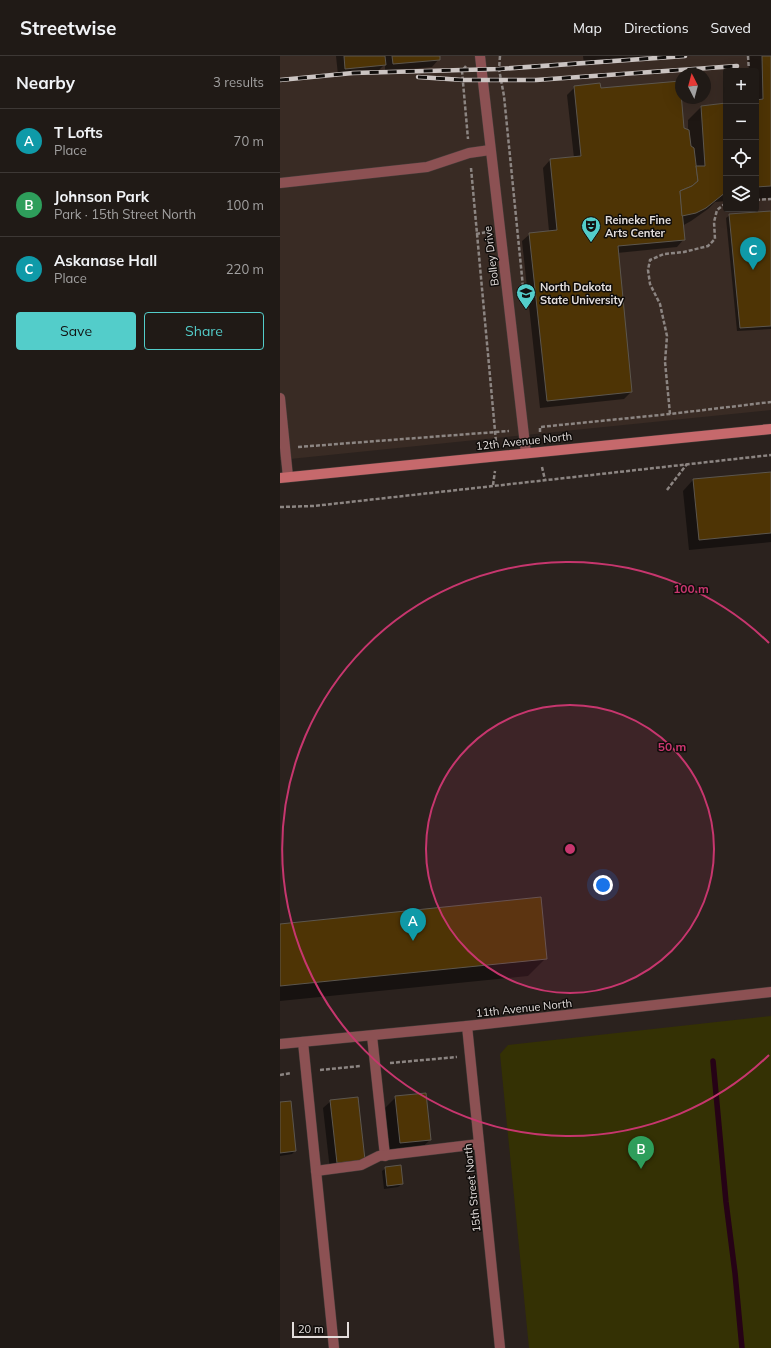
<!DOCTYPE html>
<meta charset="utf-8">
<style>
body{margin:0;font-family:Mulish,sans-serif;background:#28231f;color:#f1f3f6}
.controls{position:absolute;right:12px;top:12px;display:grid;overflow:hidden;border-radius:4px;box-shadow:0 4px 16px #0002}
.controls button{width:36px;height:36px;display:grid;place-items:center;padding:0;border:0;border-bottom:1px solid #3d3835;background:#201a16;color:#f1f3f6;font:20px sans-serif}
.compass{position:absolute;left:395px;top:12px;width:36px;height:36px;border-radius:50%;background:#201a16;box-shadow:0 4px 16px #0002;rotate:354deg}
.scale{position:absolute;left:12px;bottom:10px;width:57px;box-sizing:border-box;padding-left:4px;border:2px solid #e4dedc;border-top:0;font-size:11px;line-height:14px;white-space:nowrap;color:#e4dedc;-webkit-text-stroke:3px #100d0b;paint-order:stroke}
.you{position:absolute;left:323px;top:829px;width:14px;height:14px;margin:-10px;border:3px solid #fff;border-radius:50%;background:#1a73e8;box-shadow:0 0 0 6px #1a73e833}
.badge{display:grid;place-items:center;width:26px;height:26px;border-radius:50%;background:#53cdca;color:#fff;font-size:13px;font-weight:700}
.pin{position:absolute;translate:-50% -33px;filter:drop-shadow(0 1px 2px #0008)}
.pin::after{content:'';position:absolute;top:21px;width:14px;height:12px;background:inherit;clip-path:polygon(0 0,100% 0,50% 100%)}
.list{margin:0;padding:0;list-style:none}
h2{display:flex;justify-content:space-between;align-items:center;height:52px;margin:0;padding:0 16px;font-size:17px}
h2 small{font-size:13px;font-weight:400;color:#a2a1a1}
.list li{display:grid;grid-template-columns:26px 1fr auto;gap:12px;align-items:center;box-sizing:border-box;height:64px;padding:0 16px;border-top:1px solid #3d3835}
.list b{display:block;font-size:15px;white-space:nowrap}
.list p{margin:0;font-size:13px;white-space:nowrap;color:#a2a1a1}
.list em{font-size:13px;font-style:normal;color:#a2a1a1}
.actions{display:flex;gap:8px;padding:12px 16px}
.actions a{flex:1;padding:9px 0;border:1px solid #53cdca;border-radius:4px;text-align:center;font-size:14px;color:#53cdca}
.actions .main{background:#53cdca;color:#111}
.icon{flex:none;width:22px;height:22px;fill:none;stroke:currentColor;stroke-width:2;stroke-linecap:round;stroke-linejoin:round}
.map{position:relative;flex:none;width:491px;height:1292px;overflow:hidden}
header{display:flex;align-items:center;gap:24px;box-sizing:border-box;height:56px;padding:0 20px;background:#201a16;border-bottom:1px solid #3d3835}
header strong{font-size:19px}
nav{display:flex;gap:22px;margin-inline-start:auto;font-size:14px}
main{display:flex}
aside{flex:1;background:#201a16}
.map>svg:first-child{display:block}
.built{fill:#392b24;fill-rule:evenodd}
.green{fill:#343104}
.shadow{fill:#0007}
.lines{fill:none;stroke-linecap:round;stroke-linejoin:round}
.stream{stroke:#260216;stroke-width:5.5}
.building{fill:#4e3405;stroke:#5c564e}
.service-casing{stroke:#453c39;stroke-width:11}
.minor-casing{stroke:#453c39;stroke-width:11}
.secondary-casing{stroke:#453c39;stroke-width:11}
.path{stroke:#8c8582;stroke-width:2.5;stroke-dasharray:4 2;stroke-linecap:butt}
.service{stroke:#8c5153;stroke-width:10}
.minor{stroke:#8c5153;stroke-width:10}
.secondary{stroke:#c6696c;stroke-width:10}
.rail-casing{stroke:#cbc4c2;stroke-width:4.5}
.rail{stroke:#100d0b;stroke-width:3;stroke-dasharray:9;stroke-linecap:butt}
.ring{fill:none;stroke:#c7366e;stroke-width:2}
.labels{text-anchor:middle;stroke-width:3;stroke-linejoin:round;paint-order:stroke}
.poi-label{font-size:11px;font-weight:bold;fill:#e4dedc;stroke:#100d0b;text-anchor:start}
.street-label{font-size:11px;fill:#e4dedc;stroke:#100d0b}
.centre{fill:#c7366e;stroke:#100d0b;stroke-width:2}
.ring-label{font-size:12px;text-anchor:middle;font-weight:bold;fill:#c7366e;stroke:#100d0b;stroke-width:3;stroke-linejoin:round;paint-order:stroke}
</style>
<header>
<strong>Streetwise</strong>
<nav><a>Map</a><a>Directions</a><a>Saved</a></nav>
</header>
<main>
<aside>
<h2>Nearby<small>3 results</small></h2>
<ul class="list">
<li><span class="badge" style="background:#0f9aa8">A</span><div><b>T Lofts</b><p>Place</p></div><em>70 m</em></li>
<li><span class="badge" style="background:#2e9e5b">B</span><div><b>Johnson Park</b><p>Park · 15th Street North</p></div><em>100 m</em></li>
<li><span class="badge" style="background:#0f9aa8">C</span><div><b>Askanase Hall</b><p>Place</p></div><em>220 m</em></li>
</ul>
<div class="actions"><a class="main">Save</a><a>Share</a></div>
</aside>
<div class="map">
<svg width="491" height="1292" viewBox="0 0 491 1292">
<rect width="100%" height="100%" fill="#2b221e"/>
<path class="built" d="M0 0H491V354L0 404ZM446 15H476V153H446ZM401 18H425V42H401Z"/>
<polygon class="green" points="491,960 491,1292 249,1292 220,998 228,989"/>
<g class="shadow">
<polygon points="56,0 159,0 159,3 152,11 105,15 105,8 97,16 58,19"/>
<polygon points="303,0 411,0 304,8"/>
<polygon points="468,0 491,0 491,142 476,143 476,15 469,15"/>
<polygon points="295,31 320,33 408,75 408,64 421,51 446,48 446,145 435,146 428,153 411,165 402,170 404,183 397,191 337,197 351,336 344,343 260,352 242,185 250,178 269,175 263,112 270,104 294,102 287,39"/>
<polygon points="491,156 491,273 457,275 446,162 450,159"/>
<polygon points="491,417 491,486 409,494 403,435 413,424"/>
<polygon points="0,869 266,902 248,920 0,945"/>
<polygon points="116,1041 150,1084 139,1094 110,1098 105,1052"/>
<polygon points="51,1045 84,1104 50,1114 43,1052"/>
<polygon points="0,1047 15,1095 12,1098 0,1100"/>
<polygon points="106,1112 122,1128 118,1131 104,1133 102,1115"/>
</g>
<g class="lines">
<polyline class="stream" points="433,1005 446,1146 455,1217 462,1292"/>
</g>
<g class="building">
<polygon points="64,0 105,0 106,9 65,13"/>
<polygon points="112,0 160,0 160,4 113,8"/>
<polygon points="482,0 491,0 491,130 476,131 476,44 483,43"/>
<polygon points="400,25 404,72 409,74 411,90 414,92 418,125 412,130 400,135 405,184 338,190 352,336 267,345 249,177 277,174 270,103 301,100 294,30 320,27 321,32"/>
<polygon points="446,47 446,136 426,152 416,157 402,160 400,135 412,130 418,125 416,110 425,110 421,50"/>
<polygon points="491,155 491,270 460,272 449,158"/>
<polygon points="491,416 491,477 419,484 413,423"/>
<polygon points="261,841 267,903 0,930 0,868"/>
<polygon points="146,1037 151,1084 120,1087 115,1040"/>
<polygon points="78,1041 85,1104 57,1107 50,1044"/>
<polygon points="11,1045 16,1095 0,1097 0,1046"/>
<polygon points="121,1109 123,1128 107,1130 105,1111"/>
</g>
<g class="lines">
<defs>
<g id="service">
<polyline points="0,127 147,111 189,97 210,94"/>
<polyline points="0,342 8,421"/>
<polyline points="92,980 105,1100"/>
<polyline points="23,986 54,1292"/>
<polyline points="36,1115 81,1109 99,1100 199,1088"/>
</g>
<g id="minor">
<polyline points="200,0 246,397"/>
<polyline points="187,970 220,1292"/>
<polyline points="0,988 187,970 491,936"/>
</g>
<polyline id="secondary" points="0,422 491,373"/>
</defs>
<use href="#service" class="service-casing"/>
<use href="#minor" class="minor-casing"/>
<use href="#secondary" class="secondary-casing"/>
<g class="path">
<polyline points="220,0 219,13 224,40 243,231"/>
<polyline points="468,0 469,15"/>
<polyline points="186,10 182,15 188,83"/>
<polyline points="191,112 216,386"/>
<polyline points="476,144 491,143"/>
<polyline points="196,178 207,176"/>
<polyline points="390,358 385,306 387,280 380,248 370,228 368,214 370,204 384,198 404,196 428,190 435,183 434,166 437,154 446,147"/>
<polyline points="260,376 260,371 390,358 491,346"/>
<polyline points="18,391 229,375"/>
<polyline points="262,411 265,424"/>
<polyline points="213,429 215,415"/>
<polyline points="387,434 407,408"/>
<polyline points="0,451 34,450 491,399"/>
<polyline points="110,1007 177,1001"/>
<polyline points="40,1014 81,1010"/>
<polyline points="0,1019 11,1017"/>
</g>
<use href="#service" class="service"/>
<use href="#minor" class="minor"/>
<use href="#secondary" class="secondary"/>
<defs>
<g id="rail">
<polyline points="138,21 183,24 256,24 457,10"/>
<polyline points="0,24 73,17 219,13 405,0"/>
</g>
</defs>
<use href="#rail" class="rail-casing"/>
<use href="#rail" class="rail"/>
</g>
<circle cx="290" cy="793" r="144" fill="#c7366e" fill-opacity=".12"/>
<g class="ring">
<circle cx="290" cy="793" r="144"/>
<path d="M489 999A287 287 0 1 1 489 587"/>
</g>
<defs>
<symbol id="theatre-pin" viewBox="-11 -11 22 30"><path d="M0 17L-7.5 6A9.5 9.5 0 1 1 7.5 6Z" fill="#53cdca" stroke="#100d0b"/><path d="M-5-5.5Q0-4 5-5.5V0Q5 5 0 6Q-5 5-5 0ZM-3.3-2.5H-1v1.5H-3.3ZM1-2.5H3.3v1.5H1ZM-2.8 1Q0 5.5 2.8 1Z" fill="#111"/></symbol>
<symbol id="university-pin" viewBox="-11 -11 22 30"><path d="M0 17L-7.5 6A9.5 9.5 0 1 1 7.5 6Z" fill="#53cdca" stroke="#100d0b"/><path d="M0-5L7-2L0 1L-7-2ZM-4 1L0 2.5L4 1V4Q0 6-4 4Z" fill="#111"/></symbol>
</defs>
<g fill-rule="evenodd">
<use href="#theatre-pin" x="300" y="159" width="22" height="30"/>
<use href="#university-pin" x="235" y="226" width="22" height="30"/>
</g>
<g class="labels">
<g class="poi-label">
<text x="325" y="168">Reineke Fine<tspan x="325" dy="13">Arts Center</tspan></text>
<text x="260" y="235">North Dakota<tspan x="260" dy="13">State University</tspan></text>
</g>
<g class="street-label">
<text transform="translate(211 200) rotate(-97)" y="4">Bolley Drive</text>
<text transform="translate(244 385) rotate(-6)" y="4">12th Avenue North</text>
<text transform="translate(244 952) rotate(-6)" y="4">11th Avenue North</text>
<text transform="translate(192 1132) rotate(-96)" y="4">15th Street North</text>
</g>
</g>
<circle cx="290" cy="793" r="6" class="centre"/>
<g class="ring-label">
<text x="411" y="537">100 m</text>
<text x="392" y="695">50 m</text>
</g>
</svg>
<div class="controls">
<button>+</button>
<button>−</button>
<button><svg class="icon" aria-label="locate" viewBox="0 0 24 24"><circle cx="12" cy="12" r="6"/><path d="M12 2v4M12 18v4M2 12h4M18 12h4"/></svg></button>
<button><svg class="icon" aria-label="layers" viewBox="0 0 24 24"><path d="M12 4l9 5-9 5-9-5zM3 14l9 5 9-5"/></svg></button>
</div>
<svg class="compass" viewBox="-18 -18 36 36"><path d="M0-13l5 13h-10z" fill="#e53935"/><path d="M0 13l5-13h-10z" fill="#a2a1a1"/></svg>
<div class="scale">20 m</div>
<div class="you"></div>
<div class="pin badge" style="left:133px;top:885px;background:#0f9aa8">A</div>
<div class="pin badge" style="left:361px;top:1113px;background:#2e9e5b">B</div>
<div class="pin badge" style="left:473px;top:214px;background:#0f9aa8">C</div>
</div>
</main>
